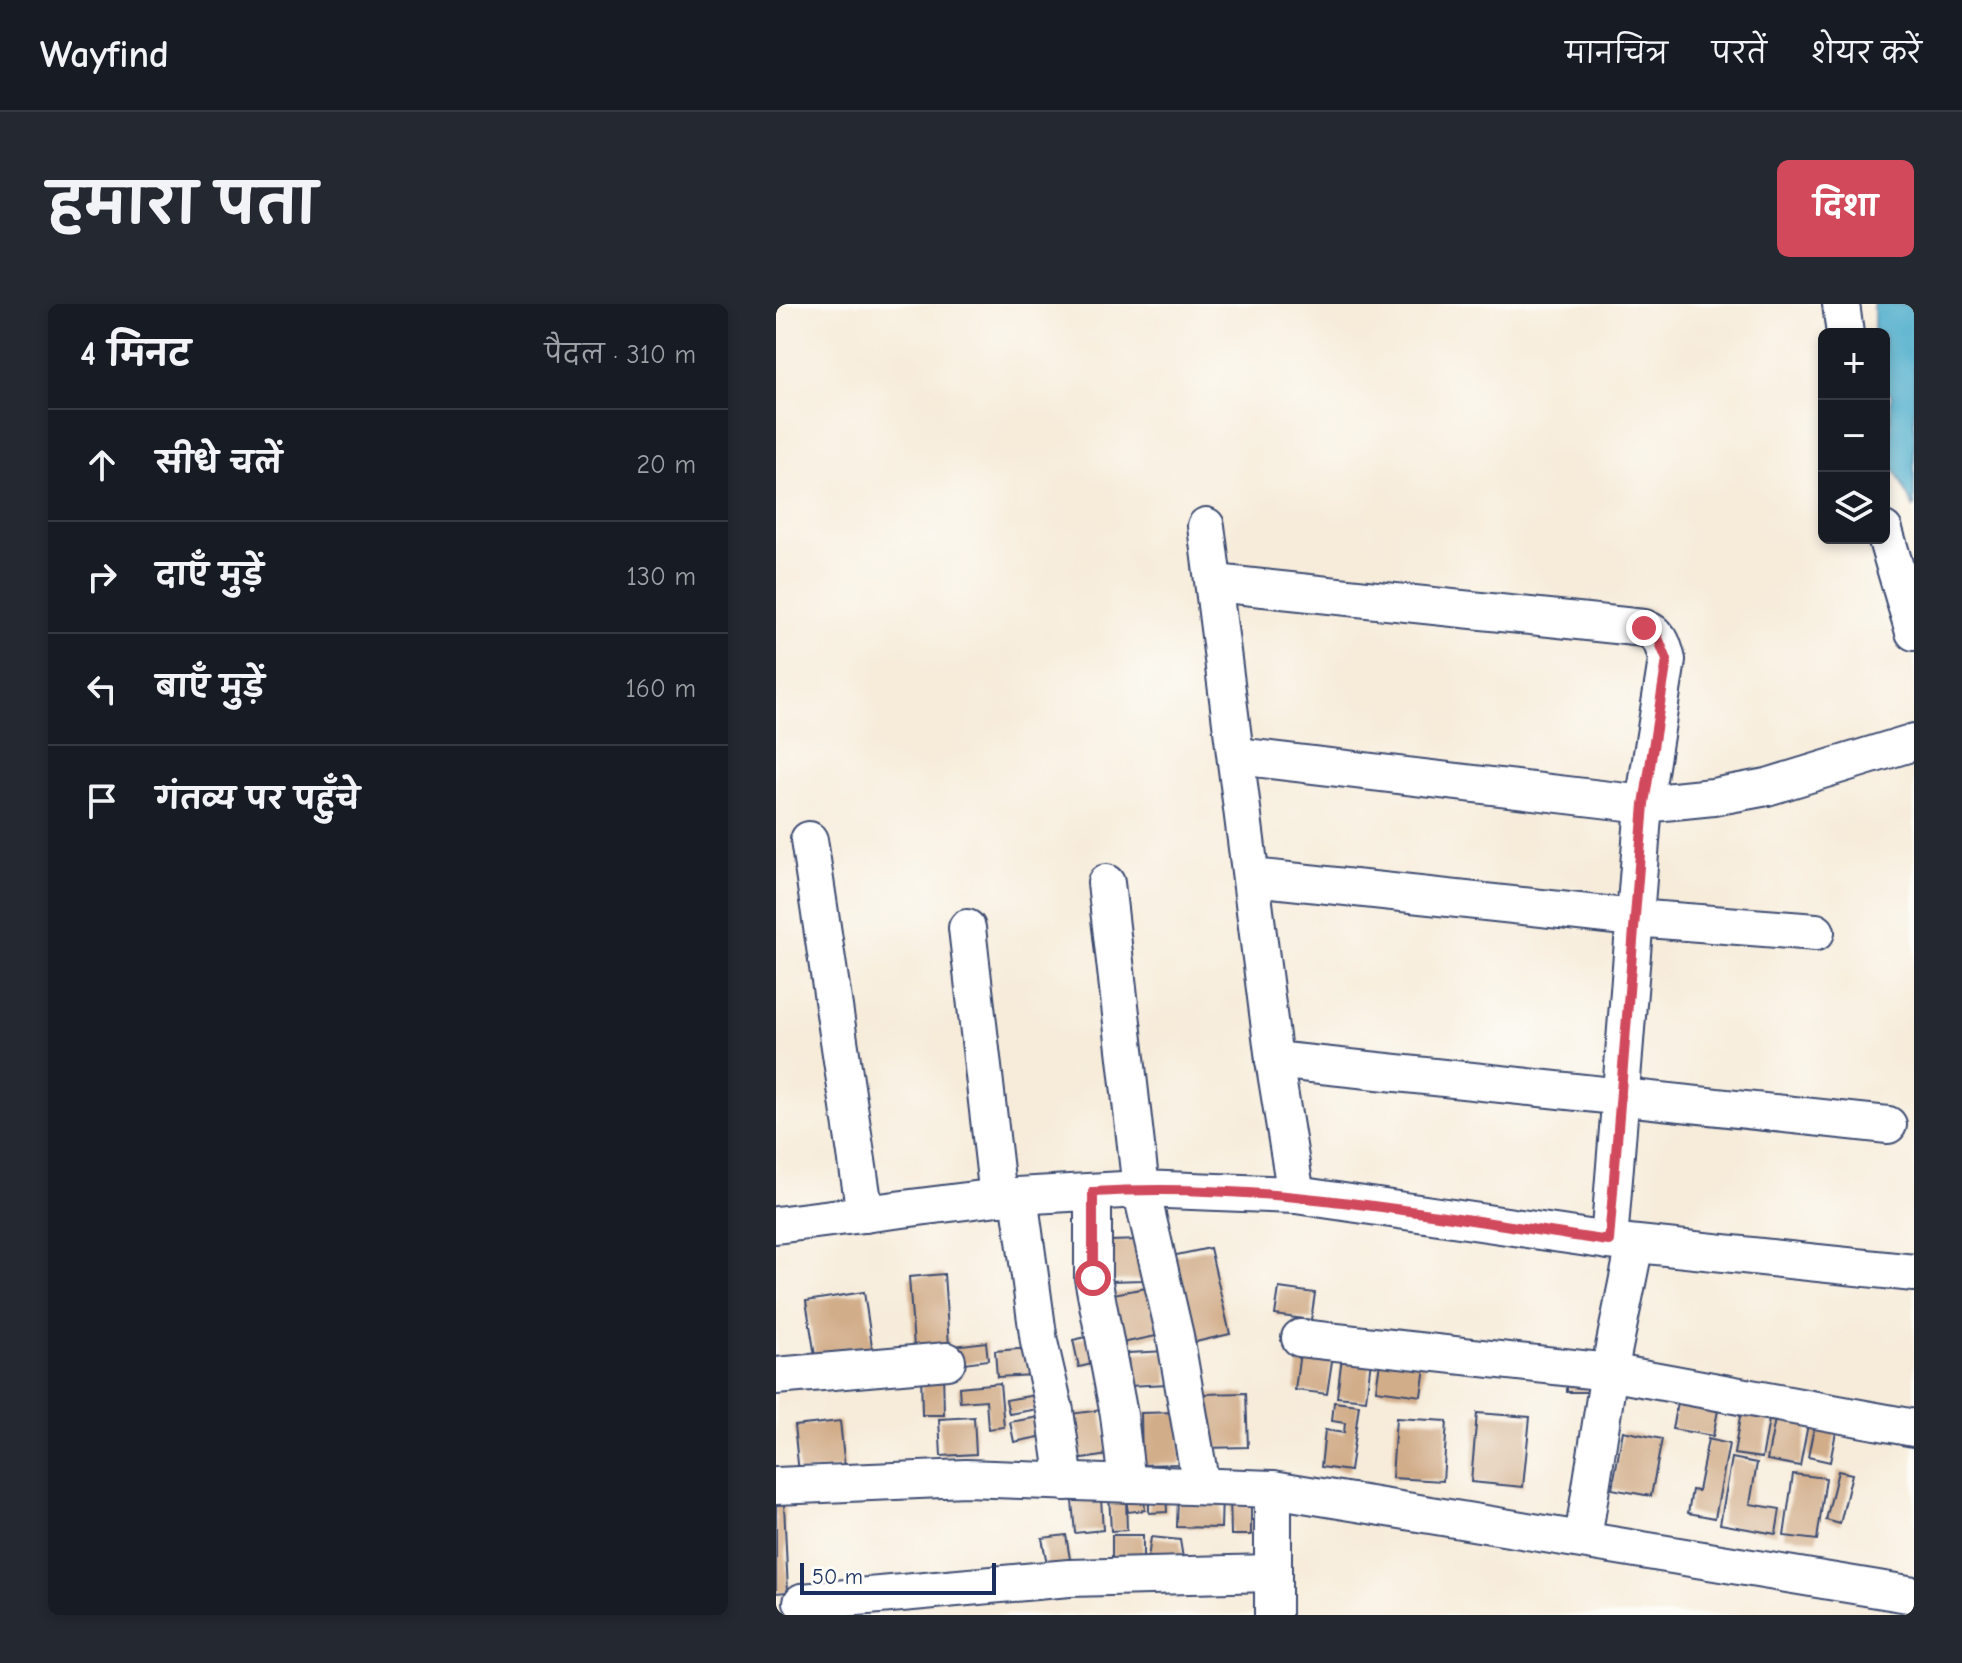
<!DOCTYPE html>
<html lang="hi">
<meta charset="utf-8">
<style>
body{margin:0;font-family:"Comic Neue","Playpen Sans Deva",sans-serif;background:#242831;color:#f1f3f6}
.controls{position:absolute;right:24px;top:24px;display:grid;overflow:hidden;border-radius:12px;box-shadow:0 4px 12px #0003}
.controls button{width:72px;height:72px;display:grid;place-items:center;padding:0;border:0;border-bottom:2px solid #363941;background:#171b24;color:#f1f3f6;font:40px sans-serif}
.scale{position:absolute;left:24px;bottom:20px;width:196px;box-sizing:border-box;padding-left:8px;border:4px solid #1b2f5e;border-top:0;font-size:22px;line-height:28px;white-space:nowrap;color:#1b2f5e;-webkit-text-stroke:6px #fdfcf7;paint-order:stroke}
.stop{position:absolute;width:24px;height:24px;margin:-18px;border:6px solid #d1495b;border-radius:50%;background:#fff}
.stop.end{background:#d1495b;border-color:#fff;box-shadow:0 2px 8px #0008}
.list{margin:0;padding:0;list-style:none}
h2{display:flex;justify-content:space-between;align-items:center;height:104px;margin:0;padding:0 32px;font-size:34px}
h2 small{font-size:26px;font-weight:400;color:#9ea1a6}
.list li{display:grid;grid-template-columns:52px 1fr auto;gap:24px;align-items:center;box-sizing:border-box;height:112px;padding:0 32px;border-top:2px solid #363941}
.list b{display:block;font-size:30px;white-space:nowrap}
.list em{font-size:26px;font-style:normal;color:#9ea1a6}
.icon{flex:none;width:44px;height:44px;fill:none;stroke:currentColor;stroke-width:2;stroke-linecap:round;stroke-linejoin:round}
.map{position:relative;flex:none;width:1138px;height:1311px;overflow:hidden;border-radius:12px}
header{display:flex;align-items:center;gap:48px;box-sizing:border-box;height:112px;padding:0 40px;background:#171b24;border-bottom:2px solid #363941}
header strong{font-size:38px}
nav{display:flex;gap:44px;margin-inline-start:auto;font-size:28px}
.intro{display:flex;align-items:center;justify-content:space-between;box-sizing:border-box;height:192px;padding:0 48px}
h1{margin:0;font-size:56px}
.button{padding:20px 36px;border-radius:12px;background:#d1495b;color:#fff;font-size:28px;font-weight:700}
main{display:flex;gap:48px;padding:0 48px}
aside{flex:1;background:#171b24;border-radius:12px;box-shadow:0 4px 12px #0003}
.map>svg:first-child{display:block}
.water{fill:#4caccb;stroke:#346e94;stroke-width:2}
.building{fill:#d2ad8a}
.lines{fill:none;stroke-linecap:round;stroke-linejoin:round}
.minor-casing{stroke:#3c4b71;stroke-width:40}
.minor{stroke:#fff;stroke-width:36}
.route{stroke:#d1495b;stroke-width:10}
</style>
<header>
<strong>Wayfind</strong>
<nav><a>मानचित्र</a><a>परतें</a><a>शेयर करें</a></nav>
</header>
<div class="intro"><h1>हमारा पता</h1><a class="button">दिशा</a></div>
<main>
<aside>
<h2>4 मिनट<small>पैदल · 310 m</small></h2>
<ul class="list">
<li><svg class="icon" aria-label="ahead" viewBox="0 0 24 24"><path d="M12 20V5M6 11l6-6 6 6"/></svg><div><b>सीधे चलें</b></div><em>20 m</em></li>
<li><svg class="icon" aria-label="right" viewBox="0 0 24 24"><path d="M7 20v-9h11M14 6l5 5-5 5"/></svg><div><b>दाएँ मुड़ें</b></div><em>130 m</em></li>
<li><svg class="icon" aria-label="left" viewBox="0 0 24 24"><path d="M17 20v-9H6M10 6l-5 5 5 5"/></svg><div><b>बाएँ मुड़ें</b></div><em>160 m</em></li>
<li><svg class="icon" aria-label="arrive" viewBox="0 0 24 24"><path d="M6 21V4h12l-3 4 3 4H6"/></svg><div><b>गंतव्य पर पहुँचे</b></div></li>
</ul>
</aside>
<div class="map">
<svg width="1138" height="1311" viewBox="0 0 1138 1311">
<rect width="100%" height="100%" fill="#fdfcf7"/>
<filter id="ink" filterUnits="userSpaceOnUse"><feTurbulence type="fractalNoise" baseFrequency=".0125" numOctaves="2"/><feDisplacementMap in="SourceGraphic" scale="16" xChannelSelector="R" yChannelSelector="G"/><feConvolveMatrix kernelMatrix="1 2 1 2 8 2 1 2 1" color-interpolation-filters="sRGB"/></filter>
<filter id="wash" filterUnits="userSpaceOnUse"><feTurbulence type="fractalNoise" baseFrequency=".006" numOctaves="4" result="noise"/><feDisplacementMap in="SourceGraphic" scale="32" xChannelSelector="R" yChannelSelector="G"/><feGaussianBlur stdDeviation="1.8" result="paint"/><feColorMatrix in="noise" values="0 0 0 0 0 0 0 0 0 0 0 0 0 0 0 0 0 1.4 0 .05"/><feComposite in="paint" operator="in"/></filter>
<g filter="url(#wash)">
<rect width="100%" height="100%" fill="#f7ecda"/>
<polygon class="water" points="1098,0 1138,0 1138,204 1115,159 1115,90 1108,83 1108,30 1098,30"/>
<g id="blocks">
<g class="building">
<polygon points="365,936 367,976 334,977 333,937"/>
<polygon points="434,944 454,1030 411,1040 391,953"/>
<polygon points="168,970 173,1041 138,1043 133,973"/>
<polygon points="376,983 385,1031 346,1039 337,990"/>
<polygon points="503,984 539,989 535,1016 499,1011"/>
<polygon points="88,988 97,1049 40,1058 30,997"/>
<polygon points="319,1031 325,1058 303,1063 297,1036"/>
<polygon points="210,1038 212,1056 180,1060 177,1042"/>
<polygon points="525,1040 558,1044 551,1090 519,1086"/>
<polygon points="255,1044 257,1071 221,1073 219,1047"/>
<polygon points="567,1044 596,1048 590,1096 561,1093"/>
<polygon points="391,1047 392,1080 353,1082 352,1049"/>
<polygon points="605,1051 650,1056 645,1092 600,1086"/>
<polygon points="167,1066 168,1111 146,1111 145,1067"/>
<polygon points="791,1068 818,1088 791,1088"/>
<polygon points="224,1079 228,1123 212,1125 210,1096 184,1098 183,1083"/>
<polygon points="903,1088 944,1096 937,1132 896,1125"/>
<polygon points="470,1089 472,1143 428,1144 426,1090"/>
<polygon points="260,1091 262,1105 233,1110 230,1096"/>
<polygon points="558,1098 583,1101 574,1167 545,1163 549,1126 568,1129 569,1119 556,1117"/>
<polygon points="966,1100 995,1105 986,1154 958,1150"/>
<polygon points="1001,1105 1034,1110 1024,1162 991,1156"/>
<polygon points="325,1106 332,1151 300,1156 294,1110"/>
<polygon points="404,1108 405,1160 366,1161 365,1109"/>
<polygon points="701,1109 754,1113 747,1183 695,1178"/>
<polygon points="269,1112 273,1131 238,1138 234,1118"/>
<polygon points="198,1113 200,1150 165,1152 163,1115"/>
<polygon points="1040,1113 1062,1118 1054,1158 1032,1153"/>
<polygon points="620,1114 671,1117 667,1177 616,1174"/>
<polygon points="64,1117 69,1164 23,1169 18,1122"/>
<polygon points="847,1127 886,1135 875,1192 836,1185"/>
<polygon points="932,1135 953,1140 939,1214 912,1209 916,1186 922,1187"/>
<polygon points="956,1154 981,1159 974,1200 1004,1205 1000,1230 944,1220"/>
<polygon points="1062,1167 1076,1170 1064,1220 1050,1216"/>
<polygon points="1017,1170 1050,1174 1041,1236 1008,1232"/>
<polygon points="367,1185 369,1206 352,1208 350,1195 351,1226 335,1227 333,1190"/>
<polygon points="390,1185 391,1208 373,1209 373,1186"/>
<polygon points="402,1190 446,1191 445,1224 401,1223"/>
<polygon points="454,1192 475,1192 475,1231 455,1231"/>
<polygon points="325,1194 327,1226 299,1229 296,1197"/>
<polygon points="0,1199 8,1199 12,1288 0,1289"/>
<polygon points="290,1231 295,1261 272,1265 266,1234"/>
<rect x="336" y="1231" width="31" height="34"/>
<polygon points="375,1233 404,1236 409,1266 371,1262"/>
</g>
</g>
</g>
<g filter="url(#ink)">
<use href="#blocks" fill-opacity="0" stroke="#3c4b71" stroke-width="2"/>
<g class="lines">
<defs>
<g id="minor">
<polyline points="1065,0 1069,30"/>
<polyline points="430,222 498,756 520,891"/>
<polyline points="1108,226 1138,328"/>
<path d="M439 279 868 324C884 330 887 339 891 356L868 500 833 937"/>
<polyline points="461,452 868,500 937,493 991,483 1138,438"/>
<polyline points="33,536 89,910"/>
<polyline points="476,573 858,614 1040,628"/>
<polyline points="330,579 365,885 399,1032 425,1182"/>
<polyline points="191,624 222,893"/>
<polyline points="498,756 1112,821"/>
<polyline points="317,888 317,974 343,1111 351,1180"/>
<polyline points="243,892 263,1038 279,1107 289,1178"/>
<polyline points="0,921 222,893 365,885 520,891 833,937 1138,969"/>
<polyline points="524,1034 833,1068 1138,1124"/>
<polyline points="0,1072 171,1057"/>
<polyline points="0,1182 190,1174 497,1185 1138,1291"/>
<polyline points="497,1185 497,1311"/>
<polyline points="807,1235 833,1068 859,940"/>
<polyline points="26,1298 293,1274 495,1269"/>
</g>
</defs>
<use href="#minor" class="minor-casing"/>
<use href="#minor" class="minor"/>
</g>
</g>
<g class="lines" filter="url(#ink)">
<path class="route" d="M317 974V888C490 877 662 912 833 937L868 500 891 356 880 329 868 324"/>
</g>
</svg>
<div class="controls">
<button>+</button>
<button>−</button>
<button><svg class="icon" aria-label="layers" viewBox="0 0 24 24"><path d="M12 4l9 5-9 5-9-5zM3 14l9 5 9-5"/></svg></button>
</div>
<div class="scale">50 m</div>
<div class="stop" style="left:317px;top:974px"></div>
<div class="stop end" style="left:868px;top:324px"></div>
</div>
</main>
